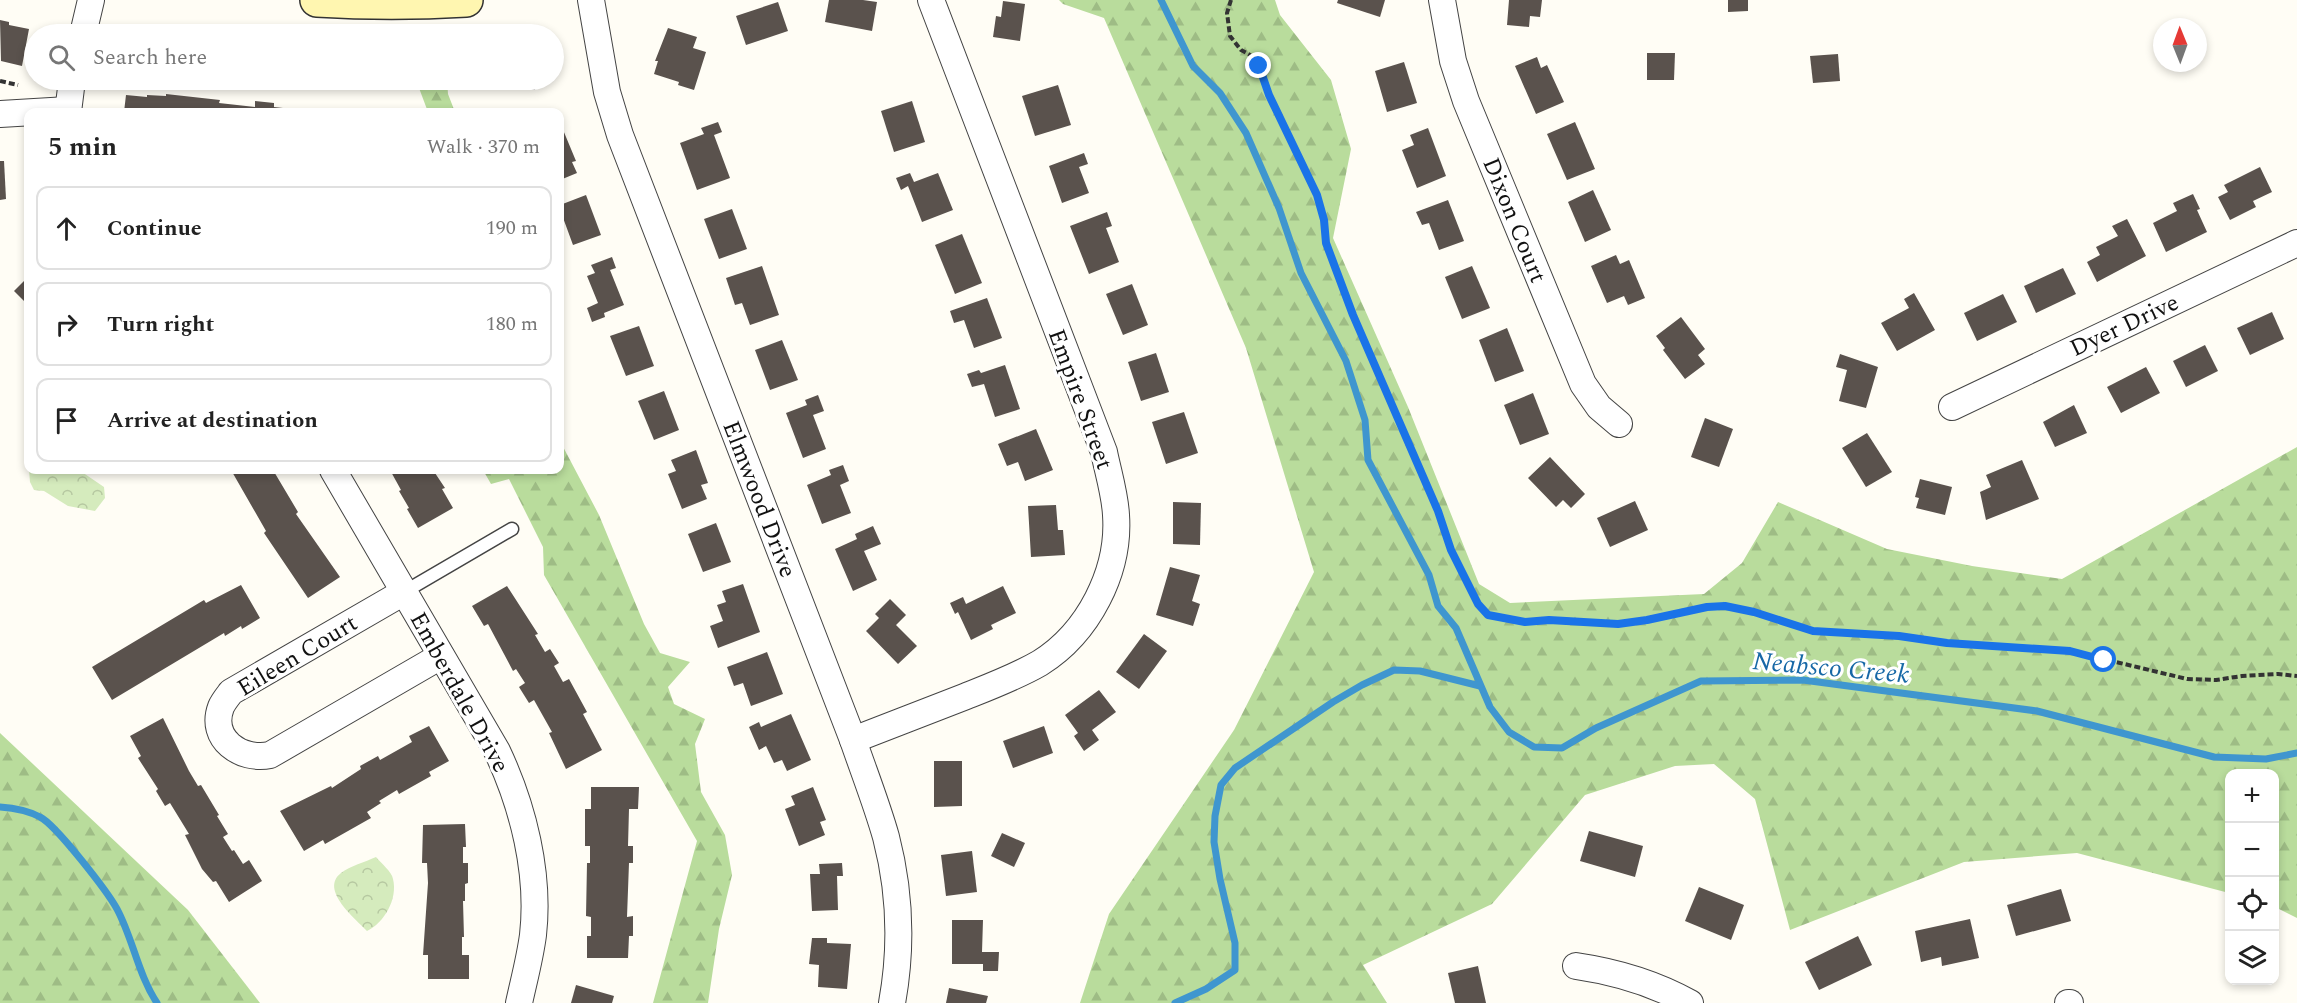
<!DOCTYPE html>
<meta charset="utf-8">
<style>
body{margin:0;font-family:Spectral,serif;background:#f2f2f2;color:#222}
.controls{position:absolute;right:18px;bottom:18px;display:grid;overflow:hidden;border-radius:12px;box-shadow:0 3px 9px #0003}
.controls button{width:54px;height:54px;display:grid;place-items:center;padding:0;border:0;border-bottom:2px solid #e0e0e0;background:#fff;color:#222;font:30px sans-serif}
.compass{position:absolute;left:2153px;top:18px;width:54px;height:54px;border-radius:50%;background:#fff;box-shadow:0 3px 9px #0003;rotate:359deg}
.stop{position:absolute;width:18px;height:18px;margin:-14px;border:4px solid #1a73e8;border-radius:50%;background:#fff}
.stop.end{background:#1a73e8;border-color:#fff;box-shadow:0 2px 6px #0008}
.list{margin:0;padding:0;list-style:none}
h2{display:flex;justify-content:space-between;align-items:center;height:78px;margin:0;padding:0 24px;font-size:26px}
h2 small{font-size:20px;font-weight:400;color:#767676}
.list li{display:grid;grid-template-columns:39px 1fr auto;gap:18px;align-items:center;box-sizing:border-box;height:84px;margin:0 12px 12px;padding:0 12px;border:2px solid #e0e0e0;border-radius:12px}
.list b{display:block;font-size:22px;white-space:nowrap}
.list em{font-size:20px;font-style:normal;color:#767676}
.icon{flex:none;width:33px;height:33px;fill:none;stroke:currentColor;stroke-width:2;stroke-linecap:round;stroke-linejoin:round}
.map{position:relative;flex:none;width:2297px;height:1003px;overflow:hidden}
.search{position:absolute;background:#fff;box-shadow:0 3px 9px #0003;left:24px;top:24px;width:540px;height:66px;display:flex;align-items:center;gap:15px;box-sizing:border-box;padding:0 21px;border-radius:33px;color:#767676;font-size:22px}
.panel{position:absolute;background:#fff;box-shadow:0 3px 9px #0003;left:24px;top:108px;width:540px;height:366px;border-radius:12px}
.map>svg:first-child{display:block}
.forest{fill:url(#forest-firs)}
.park{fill:url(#park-crowns)}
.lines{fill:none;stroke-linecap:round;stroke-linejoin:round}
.stream{stroke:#3f96cf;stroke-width:7}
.building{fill:#5a524d}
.lane-casing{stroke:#444;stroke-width:15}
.street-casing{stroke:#444;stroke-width:28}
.secondary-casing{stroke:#333;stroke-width:36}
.path{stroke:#333;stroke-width:4;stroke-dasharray:6 3;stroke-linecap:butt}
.lane{stroke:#fff;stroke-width:12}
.street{stroke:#fff;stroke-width:26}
.secondary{stroke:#fff6b0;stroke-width:33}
.route{stroke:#1a73e8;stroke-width:8}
.labels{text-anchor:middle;stroke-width:6;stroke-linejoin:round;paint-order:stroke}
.street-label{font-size:24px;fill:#111;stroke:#fff}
.water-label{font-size:26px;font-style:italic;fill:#1768a6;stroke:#fff}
</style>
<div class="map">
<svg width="2297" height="1003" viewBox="0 0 2297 1003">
<defs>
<pattern id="forest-firs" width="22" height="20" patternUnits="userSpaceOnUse" patternTransform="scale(1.5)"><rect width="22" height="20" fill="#b9dc9c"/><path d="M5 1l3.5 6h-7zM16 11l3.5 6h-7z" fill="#9ebc85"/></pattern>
<pattern id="park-crowns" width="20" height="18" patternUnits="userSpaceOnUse" patternTransform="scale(1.5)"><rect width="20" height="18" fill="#d5ebbd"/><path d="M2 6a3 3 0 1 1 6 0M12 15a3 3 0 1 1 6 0" fill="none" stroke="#b6c8a1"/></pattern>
</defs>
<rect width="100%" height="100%" fill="#fffdf5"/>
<g class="forest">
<polygon points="1059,0 1275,0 1280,15 1331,80 1351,149 1333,238 1408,407 1479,584 1510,603 1704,594 1742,563 1778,502 1887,549 1972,566 2062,579 2297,447 2297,918 2275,907 2274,774 2230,774 2229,893 2077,853 1964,862 1790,930 1755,799 1714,764 1675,766 1585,795 1492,904 1363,965 1387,1003 1080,1003 1109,914 1234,730 1314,572 1246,348 1104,18 1063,4"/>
<polygon points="416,80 447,80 448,94 455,112 428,112"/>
<polygon points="560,441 599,515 644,624 660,653 690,662 668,687 674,704 705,719 695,744 701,792 725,835 732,875 719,929 708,1003 653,1003 697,841 544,575 543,547 509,479 491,484 483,470 560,470"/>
<polygon points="0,733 188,910 260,1003 0,1003"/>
</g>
<g class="park">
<polygon points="29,470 79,470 104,487 105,498 95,511 68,506 44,491 34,490 30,482"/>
<path d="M376 857C381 863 392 872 393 879 398 899 384 923 367 931 356 919 319 890 341 873 350 866 365 862 376 857Z"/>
</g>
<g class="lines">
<g class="stream">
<polyline points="1161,0 1193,66 1220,93 1246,133 1279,208 1301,273 1346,361 1365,420 1368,460 1429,575 1438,606 1456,628 1490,707 1509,732 1534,747 1562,748 1596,728 1701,681 1803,680 2037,711 2214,757 2266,759 2297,753"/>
<path d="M0 807C14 808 27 810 40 817 56 825 107 891 117 909 133 939 138 974 157 1003"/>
<polyline points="1175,1003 1206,989 1235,970 1235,943 1220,879 1214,842 1215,816 1221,785 1235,768 1333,702 1362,685 1394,670 1420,671 1480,686"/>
</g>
</g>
<g class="building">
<polygon points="829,0 863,0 877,2 872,31 825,22"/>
<polygon points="1338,0 1385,0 1380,17 1337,3"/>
<polygon points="1509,0 1542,0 1540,17 1530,16 1529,27 1507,25"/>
<polygon points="1728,0 1748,0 1748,11 1728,12"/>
<polygon points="1003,1 1025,4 1020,41 993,37 996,16 1001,17"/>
<polygon points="778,2 788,31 746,45 736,16"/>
<polygon points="0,20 9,22 9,25 29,29 22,66 1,61"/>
<polygon points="668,28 697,37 693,48 706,52 694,90 678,85 679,82 654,74 658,61 655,61"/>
<polygon points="1647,53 1675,53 1674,80 1647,80"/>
<polygon points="1838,54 1840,81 1813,83 1810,56"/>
<polygon points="1537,57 1541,68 1547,65 1564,102 1536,114 1515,66"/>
<polygon points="1404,62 1417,103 1387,112 1375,71"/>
<polygon points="489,80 536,80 535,90 489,83"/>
<polygon points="1058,85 1071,125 1035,136 1022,96"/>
<polygon points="166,94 220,100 219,103 255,107 255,101 274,103 274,107 292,109 291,112 124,112 126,95 147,97 147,95 166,96"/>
<polygon points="912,101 925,142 894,152 881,111"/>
<polygon points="718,122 722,132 714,135 730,178 697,190 680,143 704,134 701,128"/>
<polygon points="1575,122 1595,169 1567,180 1547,134"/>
<polygon points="561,125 576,161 572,162 577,173 560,180 560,126"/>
<polygon points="1428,128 1446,176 1417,188 1402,150 1414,145 1410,135"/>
<polygon points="1084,153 1088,164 1079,167 1089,193 1062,203 1049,166"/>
<polygon points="0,161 4,161 6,199 0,200"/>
<polygon points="2260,167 2272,192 2253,201 2256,207 2230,220 2218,197 2228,192 2224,185"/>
<polygon points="910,173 914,182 938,173 953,210 922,222 908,186 901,190 896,178"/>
<polygon points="1593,190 1611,230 1585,242 1568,202"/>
<polygon points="2193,194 2200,209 2197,210 2207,232 2166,252 2153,223 2177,211 2173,203"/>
<polygon points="586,195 601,235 573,245 562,215 560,216 560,205"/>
<polygon points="1448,200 1464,241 1439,250 1429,223 1422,225 1416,212"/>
<polygon points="732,209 747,249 719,259 704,219"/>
<polygon points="1107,212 1112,226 1106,228 1119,262 1089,274 1070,226"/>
<polygon points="2127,219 2146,256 2097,282 2087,262 2100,255 2096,247 2118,236 2112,226"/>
<polygon points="962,234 982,283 955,294 935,245"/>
<polygon points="1616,255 1620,264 1629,260 1645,298 1628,305 1624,296 1607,303 1591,266"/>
<polygon points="612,257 616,268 610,270 624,305 604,313 605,317 592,322 587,308 598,303 587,276 595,273 591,265"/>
<polygon points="762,266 779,315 750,325 742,303 735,305 726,278"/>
<polygon points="1472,266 1490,308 1462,319 1445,277"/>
<polygon points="2063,268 2076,294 2036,313 2024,286"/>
<polygon points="28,277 28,305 14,291"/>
<polygon points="1132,284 1148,325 1123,335 1106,294"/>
<polygon points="1914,293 1935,330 1897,351 1881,323 1909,308 1904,299"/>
<polygon points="2003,294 2017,322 1977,341 1964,313"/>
<polygon points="987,298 1002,338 974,348 964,320 954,323 950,311"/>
<polygon points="2272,312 2284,339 2250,355 2237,328"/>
<polygon points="1681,317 1705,349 1698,355 1705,364 1685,379 1663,350 1665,348 1656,336"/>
<polygon points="639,326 654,366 626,376 610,336"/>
<polygon points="1507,328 1524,371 1495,382 1479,340"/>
<polygon points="782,340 798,380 770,390 755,350"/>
<polygon points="2205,345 2218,371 2186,387 2173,361"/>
<polygon points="1156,353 1169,392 1141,401 1128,362"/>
<polygon points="1840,354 1878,367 1866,408 1839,401 1847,370 1836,367"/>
<polygon points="1005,365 1020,409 995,417 984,384 972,387 967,374 979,370 981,373"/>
<polygon points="2146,367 2160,393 2121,413 2107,387"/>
<polygon points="664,391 679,430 654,440 638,401"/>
<polygon points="1533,393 1549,434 1520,445 1504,405"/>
<polygon points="818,395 824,411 813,415 826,449 803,458 786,413 807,405 805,400"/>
<polygon points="2074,405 2087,433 2055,447 2043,422"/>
<polygon points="1184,412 1198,453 1166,464 1152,422"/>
<polygon points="1705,418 1733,429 1719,467 1691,457"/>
<polygon points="1036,429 1053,470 1025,481 1018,462 1007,466 998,444"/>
<polygon points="1867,433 1892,472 1866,487 1842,448"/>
<polygon points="696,450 708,483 701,485 707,499 682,509 668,474 676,471 671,460"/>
<polygon points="1550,457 1585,494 1571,508 1563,500 1556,507 1528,478"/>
<polygon points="2022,460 2039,499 1986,520 1980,492 1991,487 1986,475"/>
<polygon points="843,465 849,481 840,485 851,513 822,524 807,485 831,475 829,470"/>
<polygon points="231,470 273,470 298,512 296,514 340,577 308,598 264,533 266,531"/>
<polygon points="390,470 433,470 445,488 442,489 453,508 418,528 407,509 409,508 399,491 401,490"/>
<polygon points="1920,479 1952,487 1945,515 1916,508 1919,498 1915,497"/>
<polygon points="1635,501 1648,530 1610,547 1597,518"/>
<polygon points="1173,502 1201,503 1200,545 1173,544"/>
<polygon points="1056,505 1058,530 1063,530 1065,555 1031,557 1028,506"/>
<polygon points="716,523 731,562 703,572 688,534"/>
<polygon points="873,526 881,544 864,551 877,580 853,591 835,549 857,539 855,534"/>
<polygon points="1170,567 1200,575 1192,601 1200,604 1193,626 1156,615"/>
<polygon points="743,584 760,632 718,648 710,626 723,621 717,605 726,602 722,591"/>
<polygon points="241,585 260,618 242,629 241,626 225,636 224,633 112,700 92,667 204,600 206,603"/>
<polygon points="507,586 538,634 535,635 545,652 550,649 559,663 554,666 563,682 569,679 587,712 583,714 602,750 566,769 549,733 552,732 534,700 529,703 519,687 525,683 516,669 513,671 488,624 484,626 472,606"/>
<polygon points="1003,586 1016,613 991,625 993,629 971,640 958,612 955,614 950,603 963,597 966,604"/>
<polygon points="890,599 906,615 896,625 917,646 898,664 866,631 879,618 875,614"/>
<polygon points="1144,634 1167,651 1139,689 1116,672"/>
<polygon points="767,652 783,694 751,706 743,683 734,686 727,667"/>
<polygon points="1099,690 1116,712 1092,730 1099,740 1084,751 1074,736 1078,733 1065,715"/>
<polygon points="791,714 811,760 787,771 782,760 774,763 766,746 759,750 749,727 759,722 761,727"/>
<polygon points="163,718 189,771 198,786 201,785 219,815 217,816 228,834 223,837 232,851 234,850 243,864 249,860 262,881 229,902 216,881 213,882 202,869 185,835 189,834 170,803 165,806 156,791 158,789 138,758 141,756 130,736"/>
<polygon points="429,726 449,761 429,772 431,776 399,794 397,790 379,801 381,803 367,812 371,818 325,844 323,840 304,851 280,811 331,786 332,788 361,769 360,766 378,756 380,760 412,742 409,736"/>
<polygon points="1044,726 1053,753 1013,768 1003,741"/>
<polygon points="934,761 962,761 962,806 934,807"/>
<polygon points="591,787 639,787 638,809 629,809 628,846 633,846 633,863 629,863 627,917 633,916 633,936 629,936 628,958 587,958 587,936 591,936 591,917 586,916 587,863 590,863 590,846 585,846 585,809 591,809"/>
<polygon points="813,787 826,820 820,822 825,835 799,846 785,809 795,805 791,796"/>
<polygon points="465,824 466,847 463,847 463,863 468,863 468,883 465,884 465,901 463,901 464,937 462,937 462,955 469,955 469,979 428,979 428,955 423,955 428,883 427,863 422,863 423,825"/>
<polygon points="1589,831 1643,846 1635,877 1580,861"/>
<polygon points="1002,833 1025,843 1014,867 991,856"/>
<polygon points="972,851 977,892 946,896 941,855"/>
<polygon points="842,863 843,876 837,876 838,910 812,911 810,874 820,874 819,864"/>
<polygon points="1699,887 1744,905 1731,940 1685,921"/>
<polygon points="2061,889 2071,921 2016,936 2007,905"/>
<polygon points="1970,919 1979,958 1942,966 1941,957 1921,962 1915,931"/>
<polygon points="952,920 983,920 982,952 999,952 998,971 983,971 983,964 952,964"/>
<polygon points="1858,936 1872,965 1819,990 1805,962"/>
<polygon points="812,938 827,938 827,943 851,944 847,989 818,987 819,965 809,964"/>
<polygon points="1478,966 1486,1003 1455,1003 1448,973"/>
<polygon points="576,985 614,996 612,1003 571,1003"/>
<polygon points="949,988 988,996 986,1003 946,1003"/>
</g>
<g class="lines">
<defs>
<polyline id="lane" points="404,592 512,529"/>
<g id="street">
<path d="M591 0 607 92 620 135 853 740C864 772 877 805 886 837 900 891 902 948 892 1003"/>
<polyline points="1442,0 1453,61 1466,101 1583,384 1599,407 1619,424"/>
<polyline points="83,34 91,0"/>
<polyline points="68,112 72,80"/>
<polyline points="0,114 68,110"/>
<polyline points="1952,407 2297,243"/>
<path d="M333 470 497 751C523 806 540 873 533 935 530 958 524 980 519 1003"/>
<path d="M404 592 231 692C228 696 223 702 221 707 209 739 241 761 270 755L441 656"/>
<path d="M853 740C890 726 927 711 964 697 989 687 1016 677 1040 663 1088 633 1120 572 1116 515 1115 494 1108 472 1104 452L931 0"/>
<path d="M1576 966C1617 972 1654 983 1690 1003"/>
<polyline points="2068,1003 2070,1003"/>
</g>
<path id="secondary" d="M317 0C367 3 416 3 466 0"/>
</defs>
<use href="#lane" class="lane-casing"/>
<use href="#street" class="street-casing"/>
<use href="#secondary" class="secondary-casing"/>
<g class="path">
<polyline points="1231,0 1227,13 1230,36 1241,50 1250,55 1259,66 1269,95 1306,171 1317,195 1324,221 1326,244 1353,315 1438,511 1451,550 1478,605 1488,615 1525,622 1549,620 1618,624 1707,607 1725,606 1754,612 1813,631 1899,636 1947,643 2070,651 2187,679 2216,680 2242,676 2278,674 2297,676"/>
<polyline points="0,81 18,85"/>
</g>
<use href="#lane" class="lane"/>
<use href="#street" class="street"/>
<use href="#secondary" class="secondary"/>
</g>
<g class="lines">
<polyline class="route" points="1259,66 1269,95 1317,195 1324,220 1326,243 1353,315 1438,511 1451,550 1478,604 1488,615 1525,622 1549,620 1618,624 1647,620 1707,607 1725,606 1754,612 1813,631 1899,636 1947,643 2070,651 2104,660"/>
</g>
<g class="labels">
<g class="street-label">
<text transform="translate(1515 220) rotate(68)" y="8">Dixon Court</text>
<text transform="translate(2124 325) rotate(-25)" y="8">Dyer Drive</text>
<text transform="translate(1081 399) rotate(70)" y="8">Empire Street</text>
<text transform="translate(760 499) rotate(69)" y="8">Elmwood Drive</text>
<text transform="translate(297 655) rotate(-31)" y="8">Eileen Court</text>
<text transform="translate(460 692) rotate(61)" y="8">Emberdale Drive</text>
</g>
<g class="water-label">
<text transform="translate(1831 667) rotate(5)" y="9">Neabsco Creek</text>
</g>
</g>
</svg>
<div class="controls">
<button>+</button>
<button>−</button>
<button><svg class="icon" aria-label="locate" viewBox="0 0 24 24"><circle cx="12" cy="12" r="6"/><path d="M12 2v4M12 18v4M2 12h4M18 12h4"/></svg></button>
<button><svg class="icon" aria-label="layers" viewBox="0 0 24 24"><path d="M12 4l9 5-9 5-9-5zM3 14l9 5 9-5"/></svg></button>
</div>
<svg class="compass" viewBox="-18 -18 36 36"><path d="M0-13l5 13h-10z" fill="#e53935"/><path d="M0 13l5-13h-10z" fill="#767676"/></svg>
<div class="stop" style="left:2104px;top:660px"></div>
<div class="stop end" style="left:1259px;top:66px"></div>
<div class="search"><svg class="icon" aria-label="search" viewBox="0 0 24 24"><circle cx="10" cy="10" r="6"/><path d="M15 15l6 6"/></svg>Search here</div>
<section class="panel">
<h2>5 min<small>Walk · 370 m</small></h2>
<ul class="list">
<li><svg class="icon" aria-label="ahead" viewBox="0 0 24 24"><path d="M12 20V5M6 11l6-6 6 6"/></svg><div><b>Continue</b></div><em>190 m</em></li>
<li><svg class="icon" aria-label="right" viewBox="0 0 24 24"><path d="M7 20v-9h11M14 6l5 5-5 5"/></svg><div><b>Turn right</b></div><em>180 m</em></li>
<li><svg class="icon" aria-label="arrive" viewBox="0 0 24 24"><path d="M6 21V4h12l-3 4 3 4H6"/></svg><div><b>Arrive at destination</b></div></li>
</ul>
</section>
</div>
